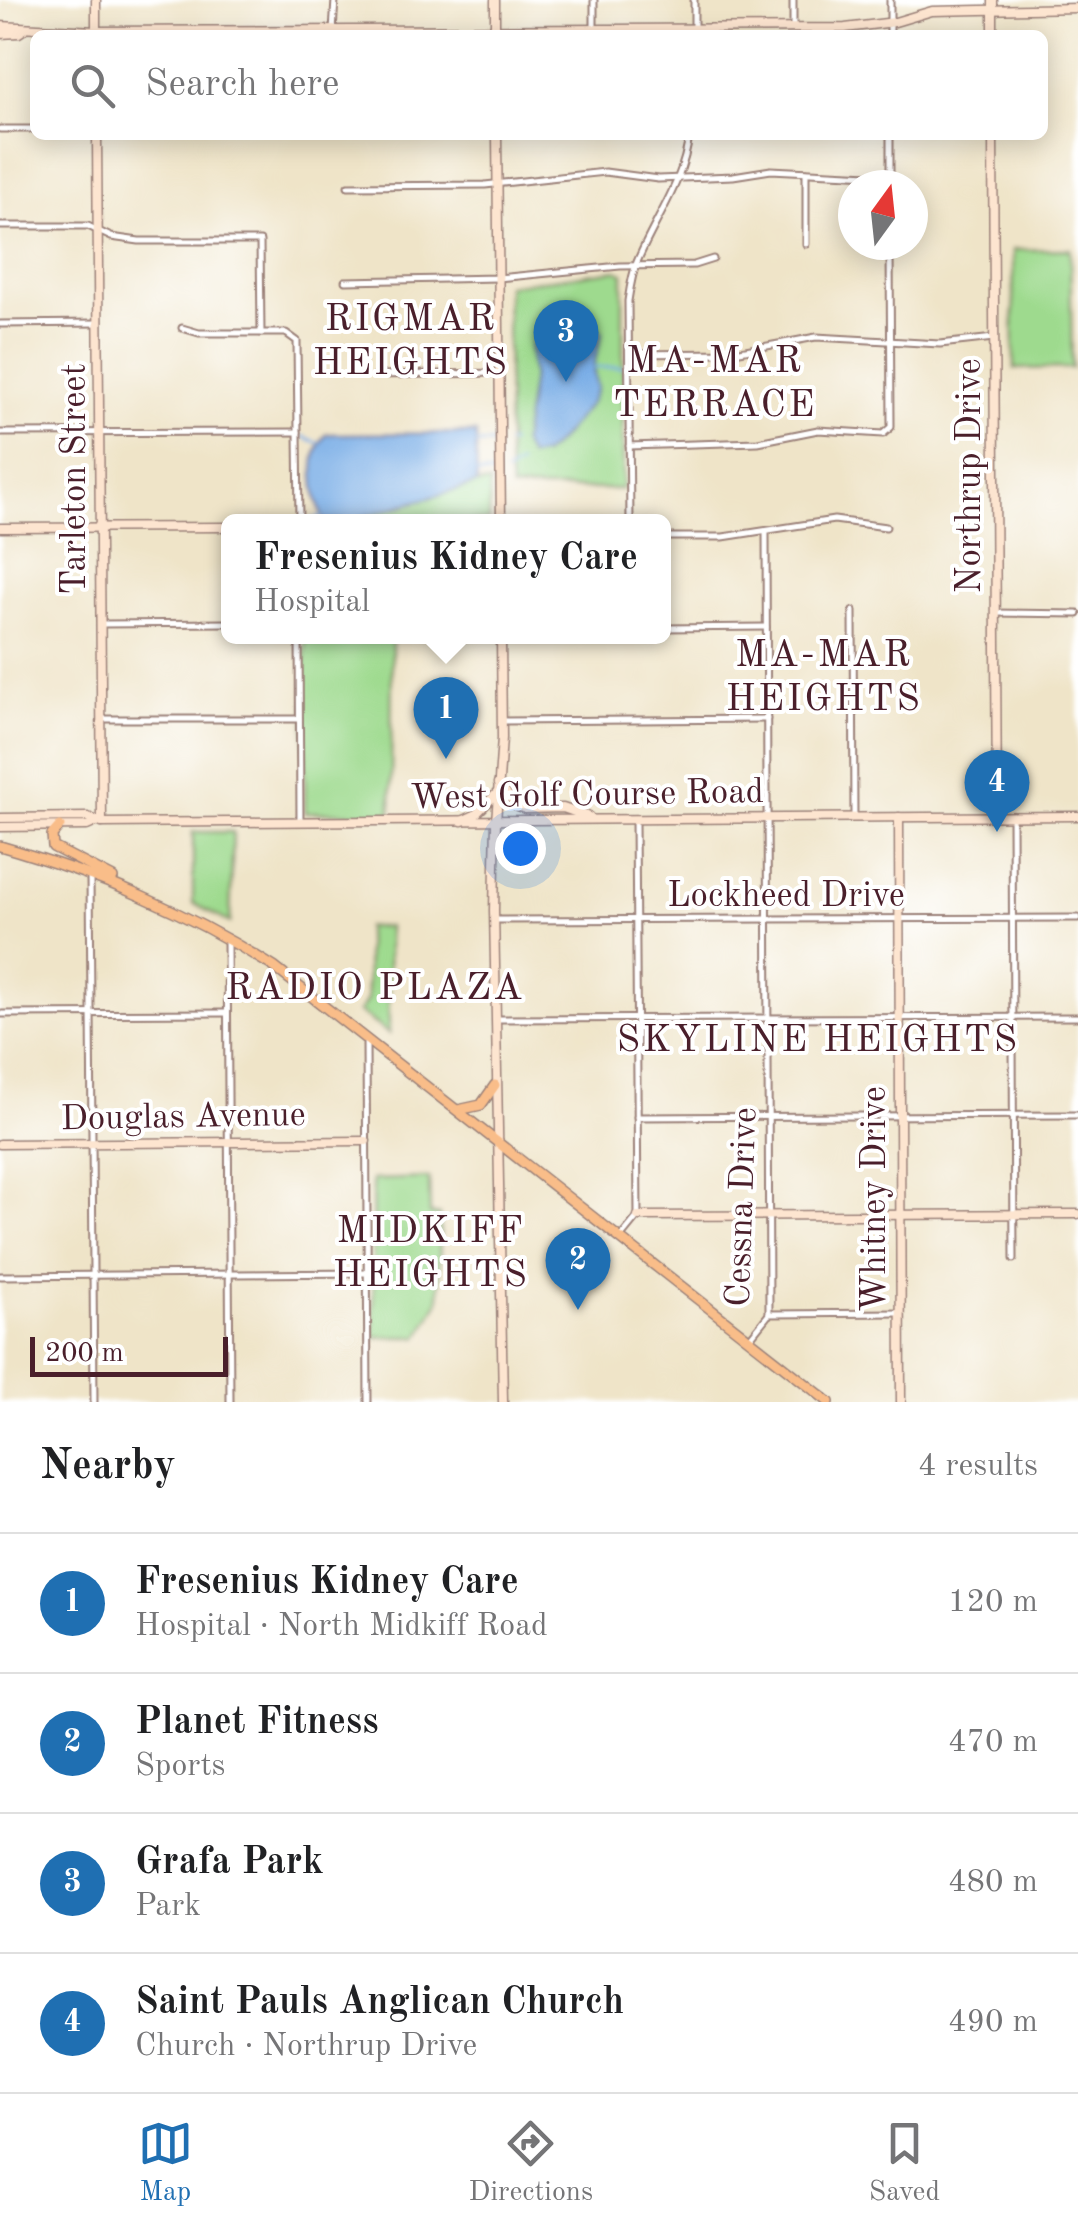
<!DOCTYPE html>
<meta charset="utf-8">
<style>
body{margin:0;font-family:"Old Standard TT",serif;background:#f2f2f2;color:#202124}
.compass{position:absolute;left:838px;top:170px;width:90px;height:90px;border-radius:50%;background:#fff;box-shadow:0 5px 25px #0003;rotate:15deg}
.scale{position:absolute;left:30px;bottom:25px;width:198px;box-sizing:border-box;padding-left:10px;border:5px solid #4a1f2b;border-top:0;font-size:28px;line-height:35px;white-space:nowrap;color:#4a1f2b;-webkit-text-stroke:8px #fff;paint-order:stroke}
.you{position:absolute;left:520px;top:848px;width:35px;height:35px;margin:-25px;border:8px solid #fff;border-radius:50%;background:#1a73e8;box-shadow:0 0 0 15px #1a73e833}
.badge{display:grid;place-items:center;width:65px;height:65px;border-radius:50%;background:#1f6fb2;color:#fff;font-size:32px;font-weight:700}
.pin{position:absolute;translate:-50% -82px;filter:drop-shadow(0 2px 5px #0008)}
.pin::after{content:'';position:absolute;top:52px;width:35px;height:30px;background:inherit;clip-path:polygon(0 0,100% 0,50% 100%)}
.popup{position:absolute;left:221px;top:514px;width:450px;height:130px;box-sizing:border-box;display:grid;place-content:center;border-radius:15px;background:#fff;filter:drop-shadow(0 2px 8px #0005);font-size:32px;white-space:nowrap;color:#757577}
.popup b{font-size:38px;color:#202124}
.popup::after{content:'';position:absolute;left:50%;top:100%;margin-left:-20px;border:20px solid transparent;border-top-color:#fff}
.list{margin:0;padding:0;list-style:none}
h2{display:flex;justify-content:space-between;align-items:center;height:130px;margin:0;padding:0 40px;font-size:42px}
h2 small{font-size:32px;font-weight:400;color:#757577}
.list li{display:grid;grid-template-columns:65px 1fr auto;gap:30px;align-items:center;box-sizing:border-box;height:140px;padding:0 40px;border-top:2px solid #e0e0e0}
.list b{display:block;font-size:38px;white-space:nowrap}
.list p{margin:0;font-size:32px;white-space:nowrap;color:#757577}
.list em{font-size:32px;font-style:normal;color:#757577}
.icon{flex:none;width:55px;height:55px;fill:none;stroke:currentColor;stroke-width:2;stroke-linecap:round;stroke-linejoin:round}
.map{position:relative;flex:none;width:1078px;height:1402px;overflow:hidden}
.search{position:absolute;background:#fff;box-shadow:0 5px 25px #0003;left:30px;right:30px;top:30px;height:110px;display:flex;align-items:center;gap:25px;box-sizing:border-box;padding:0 35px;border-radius:15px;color:#757577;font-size:38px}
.sheet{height:690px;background:#fff}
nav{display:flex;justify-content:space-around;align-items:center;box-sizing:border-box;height:140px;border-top:2px solid #e0e0e0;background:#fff;font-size:28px;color:#757577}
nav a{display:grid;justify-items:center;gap:5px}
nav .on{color:#1f6fb2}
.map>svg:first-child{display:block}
.green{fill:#9eda8e;stroke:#747c5c;stroke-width:2.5}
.water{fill:#79ade6;stroke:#626688;stroke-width:2.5}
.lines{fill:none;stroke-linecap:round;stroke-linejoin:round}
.stream{stroke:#79ade6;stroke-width:2.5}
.street-casing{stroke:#9c827a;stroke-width:9}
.secondary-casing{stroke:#9c827a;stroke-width:11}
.primary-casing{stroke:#9c827a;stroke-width:12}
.street{stroke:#fff;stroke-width:5}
.secondary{stroke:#fde5d0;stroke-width:8}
.primary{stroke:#f9bd89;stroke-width:9}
.labels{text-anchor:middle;stroke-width:8;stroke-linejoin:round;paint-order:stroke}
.street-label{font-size:35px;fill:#4a1f2b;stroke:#fff}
.neighbourhood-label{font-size:38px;letter-spacing:2.5px;fill:#4a1f2b;stroke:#fff}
</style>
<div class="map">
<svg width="1078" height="1402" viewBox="0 0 1078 1402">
<rect width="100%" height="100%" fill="#fff"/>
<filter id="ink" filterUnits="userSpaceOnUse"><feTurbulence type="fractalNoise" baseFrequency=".01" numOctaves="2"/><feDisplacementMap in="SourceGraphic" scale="20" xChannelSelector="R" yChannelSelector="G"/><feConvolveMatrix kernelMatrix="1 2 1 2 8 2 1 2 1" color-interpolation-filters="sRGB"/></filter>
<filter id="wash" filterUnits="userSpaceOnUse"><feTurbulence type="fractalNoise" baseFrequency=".0048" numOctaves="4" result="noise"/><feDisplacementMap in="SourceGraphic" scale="40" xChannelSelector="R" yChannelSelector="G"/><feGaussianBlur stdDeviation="2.25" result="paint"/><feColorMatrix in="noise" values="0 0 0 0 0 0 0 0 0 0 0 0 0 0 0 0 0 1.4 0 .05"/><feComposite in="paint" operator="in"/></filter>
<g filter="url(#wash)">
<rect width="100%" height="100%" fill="#efe4c8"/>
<g class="green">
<polygon points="1070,249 1072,368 1014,369 1013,250"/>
<polygon points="617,270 623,273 623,489 511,489 508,456 507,285"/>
<polygon points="490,483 489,521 346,522 477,484"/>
<polygon points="305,637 392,637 391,814 305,812"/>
<polygon points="193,832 233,832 230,923 193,903"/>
<polygon points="366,927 388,927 389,1034 359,1012 367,1000"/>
<polygon points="429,1178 430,1214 440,1215 439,1301 419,1337 374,1337 372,1180"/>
</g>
<g class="water">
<path d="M546 306C570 309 586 314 602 333L593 368 597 388 591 402 556 444 542 455 529 457 522 443 532 376 530 348Z"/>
<path d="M476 433 477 484 349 521H324C314 497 306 454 327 434Z"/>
</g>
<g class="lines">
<g class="stream">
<polyline points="593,368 623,367"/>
<polyline points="302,436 319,443"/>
<polyline points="476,444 494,444"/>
<polyline points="506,444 511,443"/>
<polyline points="506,473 520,464"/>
<polyline points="477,474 494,474"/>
<polyline points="309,522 322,516"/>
</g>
</g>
</g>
<g filter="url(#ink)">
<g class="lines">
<defs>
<g id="street">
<polyline points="594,0 594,30"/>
<polyline points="694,0 694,35"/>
<polyline points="793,0 793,28"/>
<polyline points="890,0 890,35"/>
<polyline points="333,31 335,0"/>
<polyline points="0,129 35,129"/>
<polyline points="890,135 890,185"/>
<polyline points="806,172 806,244"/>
<polyline points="348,186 485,185 605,172 658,179 733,176 771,170 890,176"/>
<polyline points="0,226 88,226 111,237 139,241 260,241 261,333"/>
<polyline points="345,281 498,278 620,266 694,265 713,259"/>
<polyline points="0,324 97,323"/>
<polyline points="182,328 199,333 286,333 297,341 299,522"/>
<polyline points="630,354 729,353 816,337 940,344 994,338"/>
<polyline points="377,375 499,373"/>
<polyline points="0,433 298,432"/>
<polyline points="629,446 758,442 818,430 883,434 891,427 890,245"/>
<path d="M630 522 628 301C630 288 632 274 637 262 655 219 684 182 689 135"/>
<polyline points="664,537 723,537 834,520 886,527"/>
<polyline points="853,611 854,817"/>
<polyline points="996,613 1078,614"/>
<polyline points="102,624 228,623"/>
<polyline points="664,628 766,627"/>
<polyline points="299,636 300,822"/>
<polyline points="102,719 299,719"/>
<polyline points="502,721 767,719"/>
<polyline points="1012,816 1014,1259"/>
<polyline points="90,875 94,1402"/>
<polyline points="494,920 1078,918"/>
<polyline points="227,940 230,1402"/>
<polyline points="0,1014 227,1013"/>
<polyline points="496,1019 1078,1017"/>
<polyline points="366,1040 368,1402"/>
<polyline points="637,1117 1078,1115"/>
<polyline points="620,1238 638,1216 635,820"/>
<polyline points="0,1276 367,1273"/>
<polyline points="769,1314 901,1313"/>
<polyline points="749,1339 769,1314 766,532"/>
</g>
<g id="secondary">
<polyline points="96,0 96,35"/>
<polyline points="495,0 495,31"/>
<polyline points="993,0 993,35"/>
<polyline points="0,26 96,31 845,28 895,22 932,11 1078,8"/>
<polyline points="0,34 19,33 25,29"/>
<polyline points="97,135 102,823"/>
<polyline points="497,135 501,522"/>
<polyline points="993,135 997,816"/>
<polyline points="0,528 228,527"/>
<polyline points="501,636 502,738 496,822 494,910 503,1402"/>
<polyline points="498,784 517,806 525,809 563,808 589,817"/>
<polyline points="899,817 901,1402"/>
<polyline points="0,818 88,817 102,823 1078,816"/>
<polyline points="462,821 475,815 497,793"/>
<polyline points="0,827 87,826 96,822"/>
<polyline points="0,1144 366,1141"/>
<polyline points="638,1216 1078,1214"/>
</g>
<g id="primary">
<polyline points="60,826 52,835 53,847 113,878"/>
<path d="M0 846C101 875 185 911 274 967L829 1402"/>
<polyline points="458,1110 481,1105 495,1085"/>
</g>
</defs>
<use href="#street" class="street-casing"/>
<use href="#secondary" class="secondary-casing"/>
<use href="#primary" class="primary-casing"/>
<use href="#street" class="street"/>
<use href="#secondary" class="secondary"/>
<use href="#primary" class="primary"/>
</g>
</g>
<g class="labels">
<g class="street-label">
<text transform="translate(968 476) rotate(-90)" y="12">Northrup Drive</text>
<text transform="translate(73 479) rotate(-90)" y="12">Tarleton Street</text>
<text transform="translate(587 793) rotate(-1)" y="12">West Golf Course Road</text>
<text x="786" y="906">Lockheed Drive</text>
<text transform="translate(183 1115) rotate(-1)" y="12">Douglas Avenue</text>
<text transform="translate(873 1199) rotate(-90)" y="12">Whitney Drive</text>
<text transform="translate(740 1207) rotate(-88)" y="12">Cessna Drive</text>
</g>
<g class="neighbourhood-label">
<text x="411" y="330">RIGMAR<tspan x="411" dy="44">HEIGHTS</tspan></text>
<text x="715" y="372">MA-MAR<tspan x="715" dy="44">TERRACE</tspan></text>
<text x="824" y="666">MA-MAR<tspan x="824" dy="44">HEIGHTS</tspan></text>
<text x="375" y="999">RADIO PLAZA</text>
<text x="818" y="1051">SKYLINE HEIGHTS</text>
<text x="431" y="1242">MIDKIFF<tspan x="431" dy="44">HEIGHTS</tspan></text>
</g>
</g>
</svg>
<svg class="compass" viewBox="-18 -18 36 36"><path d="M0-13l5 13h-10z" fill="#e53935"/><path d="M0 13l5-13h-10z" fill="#757577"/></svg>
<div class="scale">200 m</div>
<div class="you"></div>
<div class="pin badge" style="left:446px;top:759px">1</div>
<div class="popup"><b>Fresenius Kidney Care</b>Hospital</div>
<div class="pin badge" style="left:578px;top:1310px">2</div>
<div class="pin badge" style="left:566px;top:382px">3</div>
<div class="pin badge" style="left:997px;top:832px">4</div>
<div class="search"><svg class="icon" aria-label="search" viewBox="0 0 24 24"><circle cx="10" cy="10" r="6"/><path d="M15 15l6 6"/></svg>Search here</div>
</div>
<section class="sheet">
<h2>Nearby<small>4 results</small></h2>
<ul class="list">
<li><span class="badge">1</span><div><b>Fresenius Kidney Care</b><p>Hospital · North Midkiff Road</p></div><em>120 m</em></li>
<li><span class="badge">2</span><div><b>Planet Fitness</b><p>Sports</p></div><em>470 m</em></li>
<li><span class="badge">3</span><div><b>Grafa Park</b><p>Park</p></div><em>480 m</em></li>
<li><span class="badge">4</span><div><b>Saint Pauls Anglican Church</b><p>Church · Northrup Drive</p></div><em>490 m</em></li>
</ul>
</section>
<nav>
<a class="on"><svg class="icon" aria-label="map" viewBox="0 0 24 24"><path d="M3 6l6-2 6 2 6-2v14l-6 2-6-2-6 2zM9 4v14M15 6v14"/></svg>Map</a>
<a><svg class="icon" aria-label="directions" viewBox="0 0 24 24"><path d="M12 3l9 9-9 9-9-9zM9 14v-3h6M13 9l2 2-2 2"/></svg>Directions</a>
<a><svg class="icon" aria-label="saved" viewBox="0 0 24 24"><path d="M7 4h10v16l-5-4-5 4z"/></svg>Saved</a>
</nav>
